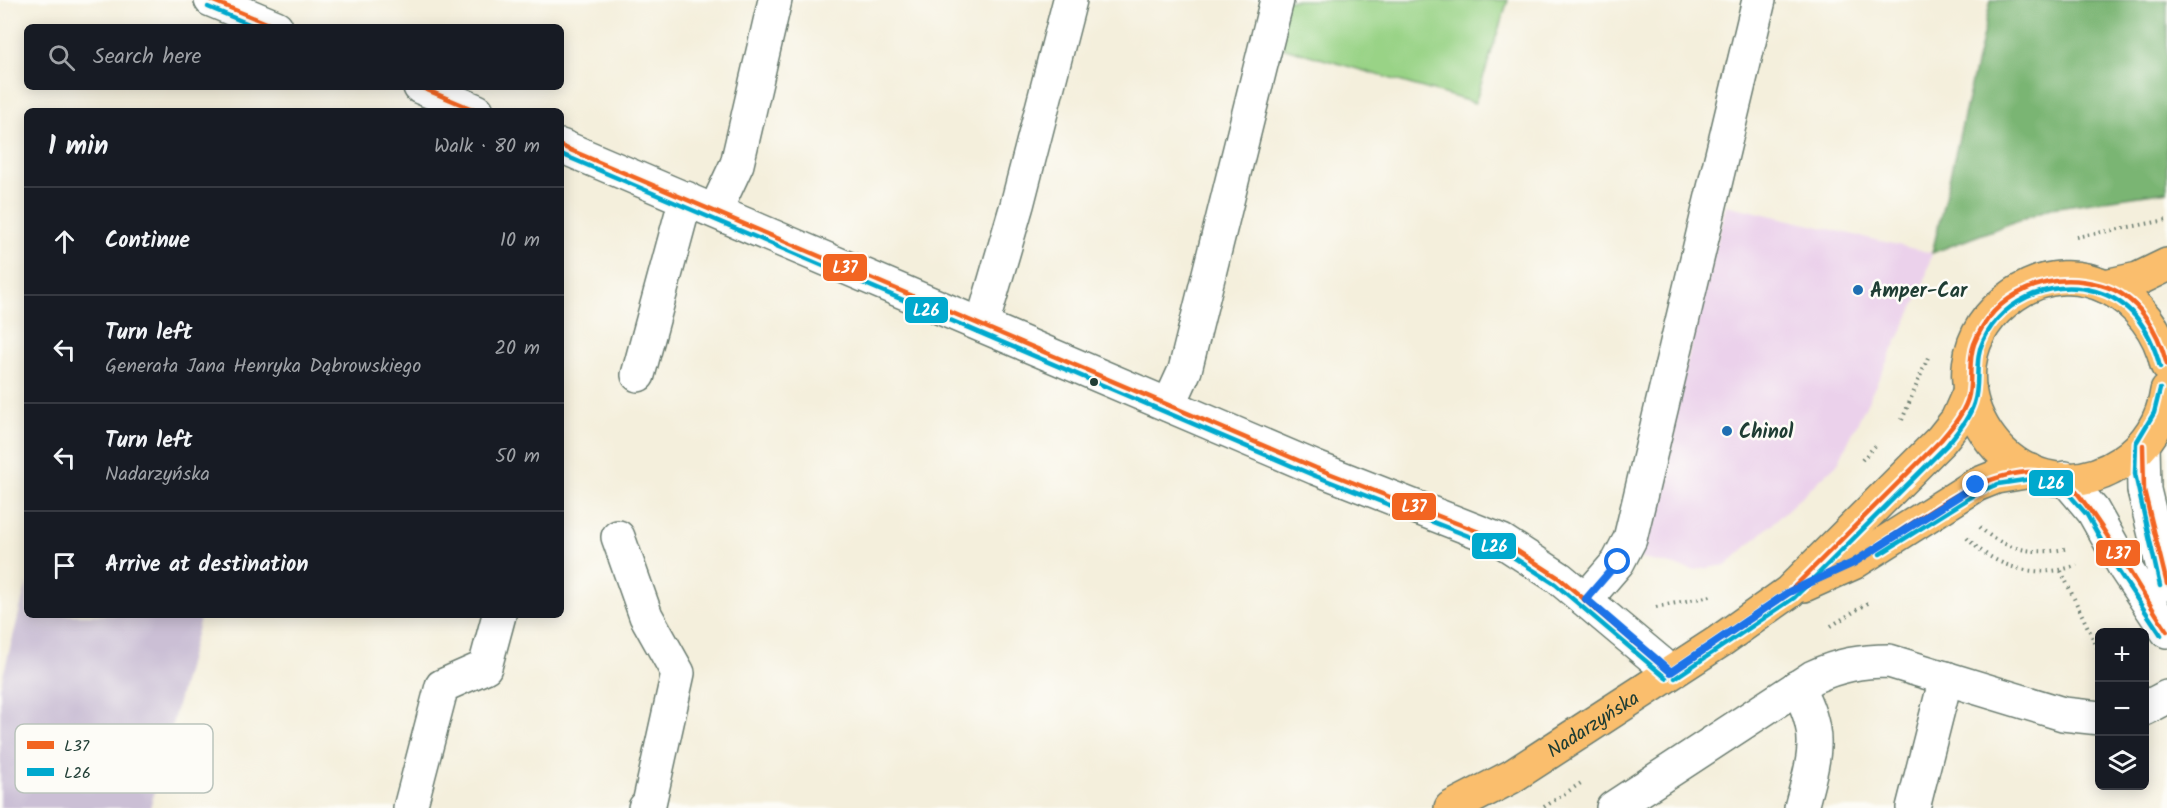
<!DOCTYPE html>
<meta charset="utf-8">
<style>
body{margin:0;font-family:Kalam,sans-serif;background:#20242c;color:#f1f3f6}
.controls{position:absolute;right:18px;bottom:18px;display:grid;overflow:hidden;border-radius:9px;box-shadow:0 3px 15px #0003}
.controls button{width:54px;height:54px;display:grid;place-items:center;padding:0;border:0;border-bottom:2px solid #363941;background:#171b24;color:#f1f3f6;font:30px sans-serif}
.stop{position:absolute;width:18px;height:18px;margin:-14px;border:4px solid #1a73e8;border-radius:50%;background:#fff}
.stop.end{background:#1a73e8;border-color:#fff;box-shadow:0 2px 6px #0008}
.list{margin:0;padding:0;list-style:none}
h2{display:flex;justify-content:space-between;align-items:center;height:78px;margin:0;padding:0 24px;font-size:26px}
h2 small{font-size:20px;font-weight:400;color:#9ea1a6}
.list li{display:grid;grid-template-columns:39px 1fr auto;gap:18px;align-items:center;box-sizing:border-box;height:108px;padding:0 24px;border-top:2px solid #363941}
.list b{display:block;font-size:22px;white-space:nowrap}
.list p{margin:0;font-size:20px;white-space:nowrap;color:#9ea1a6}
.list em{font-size:20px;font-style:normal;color:#9ea1a6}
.icon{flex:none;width:33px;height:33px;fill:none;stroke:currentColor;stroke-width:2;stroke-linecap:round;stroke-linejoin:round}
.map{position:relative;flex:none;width:2167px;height:808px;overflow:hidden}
.search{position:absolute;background:#171b24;box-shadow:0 3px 15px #0003;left:24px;top:24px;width:540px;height:66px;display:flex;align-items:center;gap:15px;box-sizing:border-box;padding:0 21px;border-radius:9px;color:#9ea1a6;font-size:22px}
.panel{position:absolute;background:#171b24;box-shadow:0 3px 15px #0003;left:24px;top:108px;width:540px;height:510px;border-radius:9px}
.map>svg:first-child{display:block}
.built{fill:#ebd1eb}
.industrial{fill:#cbbfd5}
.green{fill:#99d386;stroke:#5c885d;stroke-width:1.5}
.forest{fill:#7ab573;stroke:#4c7954;stroke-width:1.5}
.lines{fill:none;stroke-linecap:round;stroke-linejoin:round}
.minor-casing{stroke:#6a7b6f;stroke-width:36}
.major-casing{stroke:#6a7b6f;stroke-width:36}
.path{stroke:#6a7b6f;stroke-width:4;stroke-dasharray:1.5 4.5;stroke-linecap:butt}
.minor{stroke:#fff;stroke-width:33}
.major{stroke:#fabe6d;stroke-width:33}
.bus-1-casing{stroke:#fdfcf7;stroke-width:9}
.bus-2-casing{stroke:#fdfcf7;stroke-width:9}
.bus-1{stroke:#f26522;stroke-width:4.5}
.bus-2{stroke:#00a9ce;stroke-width:4.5}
.route{stroke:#1a73e8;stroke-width:8}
.poi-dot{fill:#1f6fb2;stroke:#fdfcf7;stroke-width:2}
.bus-dot{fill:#1f3d34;stroke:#fdfcf7;stroke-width:2}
.labels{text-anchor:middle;stroke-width:5;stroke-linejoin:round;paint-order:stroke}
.poi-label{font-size:20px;font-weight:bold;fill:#1f3d34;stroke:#fdfcf7;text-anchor:start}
.street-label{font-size:20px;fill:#1f3d34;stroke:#fdfcf7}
.key{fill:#fdfcf7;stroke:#bac3bc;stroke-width:1.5}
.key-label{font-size:16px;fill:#1f3d34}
.line-badge{stroke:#fdfcf7;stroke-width:2}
.badge-label{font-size:16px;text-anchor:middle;font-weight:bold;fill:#fff}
</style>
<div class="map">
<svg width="2167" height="808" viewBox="0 0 2167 808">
<rect width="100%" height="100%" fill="#fdfcf7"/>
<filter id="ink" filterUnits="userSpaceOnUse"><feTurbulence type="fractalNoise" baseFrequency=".0167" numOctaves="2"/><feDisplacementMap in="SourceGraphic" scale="12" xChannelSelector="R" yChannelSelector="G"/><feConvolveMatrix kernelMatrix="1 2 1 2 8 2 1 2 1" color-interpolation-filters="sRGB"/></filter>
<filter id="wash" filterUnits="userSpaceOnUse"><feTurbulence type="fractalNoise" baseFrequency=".008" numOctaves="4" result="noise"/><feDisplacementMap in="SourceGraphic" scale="24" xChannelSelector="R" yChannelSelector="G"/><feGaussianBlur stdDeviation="1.35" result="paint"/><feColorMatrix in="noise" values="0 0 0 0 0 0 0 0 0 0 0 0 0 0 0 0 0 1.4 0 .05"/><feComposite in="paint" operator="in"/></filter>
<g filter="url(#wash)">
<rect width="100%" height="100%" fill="#f4efdc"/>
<polygon class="built" points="1726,205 1932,253 1923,287 1838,463 1727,565 1694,570 1638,558"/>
<polygon class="industrial" points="27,583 27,615 201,615 150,808 0,808 0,687"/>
<polygon class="green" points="1283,0 1508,0 1475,103 1271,44"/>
<polygon class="forest" points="1991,0 2167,0 2167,191 2051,208 1932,253"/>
</g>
<g filter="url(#ink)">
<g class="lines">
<defs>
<g id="minor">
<polyline points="211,0 276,27"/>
<polyline points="420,87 477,111"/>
<polyline points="561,146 1316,468 1502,541 1559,578 1671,672"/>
<polyline points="715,211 737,164 775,0"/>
<polyline points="982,325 1017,205 1070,0"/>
<polyline points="638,375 686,198"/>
<polyline points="1169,405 1185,370 1277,0"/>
<polyline points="2143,445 2144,490 2167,584"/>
<polyline points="2065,478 2093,511 2125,568 2167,631"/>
<polyline points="618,537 646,616 678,673 649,804 645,808"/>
<polyline points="1586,599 1618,562 1630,539 1759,0"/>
<path d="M1797 687C1824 735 1814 758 1801 808"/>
<polyline points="2144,709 2167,697"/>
<polyline points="410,808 442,686 485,667 499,615"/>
<path d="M1613 808 1813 677C1839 665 1861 661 1889 661L2063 714 2100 718"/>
<polyline points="1913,808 1946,678"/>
</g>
<g id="major">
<polyline points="2105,286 2138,279 2167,265"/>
<path d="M2167 365C2153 297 2077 251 2014 295 1904 371 2015 533 2122 462 2147 446 2163 420 2167 391"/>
<polyline points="1804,585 1853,563 1976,485 1996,477 2031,471"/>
<path id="s1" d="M1451 808 1511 777 1720 641 1789 592 1941 440 1957 420 1969 393"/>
</g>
</defs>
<use href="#minor" class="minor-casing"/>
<use href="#major" class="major-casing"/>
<g class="path">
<polyline points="2076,237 2167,220"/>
<polyline points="1902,420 1929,355"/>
<polyline points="1862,460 1875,446"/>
<path d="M1980 527C2002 550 2038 556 2068 548"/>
<path d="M1967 538C1995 568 2038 580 2077 565"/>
<polyline points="2061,571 2100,653"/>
<polyline points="1656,607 1711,596"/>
<polyline points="1831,626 1868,603"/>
<polyline points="1544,807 1581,783"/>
</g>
<use href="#minor" class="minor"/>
<use href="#major" class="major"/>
<defs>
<g id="bus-1">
<polyline points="211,0 276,27"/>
<polyline points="420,87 477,111"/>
<polyline points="561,146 1316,468 1502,541 1559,578 1671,672"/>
<polyline points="2143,445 2144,490 2167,584"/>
<path d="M2065 478C2105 525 2133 580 2167 631"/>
<path d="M1876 548C1922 518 1971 476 2028 472 2041 471 2053 476 2065 478"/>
<path d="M1671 672 1789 592 1941 440C1952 427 1966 411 1969 394 1972 377 1968 361 1974 344 1994 292 2050 270 2101 285 2138 295 2158 330 2167 365"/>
</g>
<g id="bus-2">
<polyline points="208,7 256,27"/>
<polyline points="561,154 1313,475 1499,548 1555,584 1666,678"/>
<polyline points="1880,554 1979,492 1998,484 2031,479 2061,485 2087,515 2119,572 2161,635"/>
<polyline points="2160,586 2135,474 2136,443 2154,413 2160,389"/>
<path d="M1675 678 1794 598 1947 445C1957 432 1969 419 1974 403 1980 386 1975 367 1980 349 1996 302 2049 278 2095 291 2132 301 2151 332 2160 367"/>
</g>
</defs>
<use href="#bus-1" class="bus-1-casing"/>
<use href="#bus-2" class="bus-2-casing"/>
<use href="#bus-1" class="bus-1"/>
<use href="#bus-2" class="bus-2"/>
</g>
</g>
<g class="lines" filter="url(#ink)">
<polyline class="route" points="1618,562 1586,599 1671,672 1789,592 1853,563 1976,485"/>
</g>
<g class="poi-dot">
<circle cx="1858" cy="290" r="6"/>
<circle cx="1727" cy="431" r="6"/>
</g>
<circle class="bus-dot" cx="1094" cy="382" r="5"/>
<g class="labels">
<g class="poi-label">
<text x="1870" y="297">Amper-Car</text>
<text x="1739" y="438">Chinol</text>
</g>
<g class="street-label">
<text dy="7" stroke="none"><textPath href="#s1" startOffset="165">Nadarzyńska</textPath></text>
</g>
</g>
<rect x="15" y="724" width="198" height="69" rx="9" class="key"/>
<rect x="27" y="741" width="27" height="8" fill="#f26522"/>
<rect x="27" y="768" width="27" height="8" fill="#00a9ce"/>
<g class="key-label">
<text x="64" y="751">L37</text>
<text x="64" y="778">L26</text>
</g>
<g class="line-badge">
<rect x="822" y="253" width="46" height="29" rx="6" fill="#f26522"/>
<rect x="904" y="296" width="45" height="28" rx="6" fill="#00a9ce"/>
<rect x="2028" y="469" width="46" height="28" rx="6" fill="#00a9ce"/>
<rect x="1391" y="492" width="46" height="29" rx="6" fill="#f26522"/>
<rect x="1471" y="532" width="46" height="28" rx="6" fill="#00a9ce"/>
<rect x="2095" y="539" width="46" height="28" rx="6" fill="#f26522"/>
</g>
<g class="badge-label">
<text x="845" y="273">L37</text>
<text x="926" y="316">L26</text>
<text x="2051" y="489">L26</text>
<text x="1414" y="512">L37</text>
<text x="1494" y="552">L26</text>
<text x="2118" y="559">L37</text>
</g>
</svg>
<div class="controls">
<button>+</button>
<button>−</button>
<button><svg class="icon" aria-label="layers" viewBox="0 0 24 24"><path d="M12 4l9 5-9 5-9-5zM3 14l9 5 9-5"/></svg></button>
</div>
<div class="stop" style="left:1618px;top:562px"></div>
<div class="stop end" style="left:1976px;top:485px"></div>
<div class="search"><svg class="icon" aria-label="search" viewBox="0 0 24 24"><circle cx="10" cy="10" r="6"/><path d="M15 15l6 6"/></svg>Search here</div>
<section class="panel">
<h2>1 min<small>Walk · 80 m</small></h2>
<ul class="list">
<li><svg class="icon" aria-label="ahead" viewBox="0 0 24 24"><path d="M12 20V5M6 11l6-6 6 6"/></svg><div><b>Continue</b></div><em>10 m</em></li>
<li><svg class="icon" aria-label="left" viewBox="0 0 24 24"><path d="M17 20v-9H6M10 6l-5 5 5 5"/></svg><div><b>Turn left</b><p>Generała Jana Henryka Dąbrowskiego</p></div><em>20 m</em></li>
<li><svg class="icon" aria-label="left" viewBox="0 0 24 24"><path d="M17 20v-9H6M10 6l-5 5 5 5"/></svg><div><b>Turn left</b><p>Nadarzyńska</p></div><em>50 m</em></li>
<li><svg class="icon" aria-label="arrive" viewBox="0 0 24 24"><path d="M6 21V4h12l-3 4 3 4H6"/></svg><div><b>Arrive at destination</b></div></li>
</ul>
</section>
</div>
